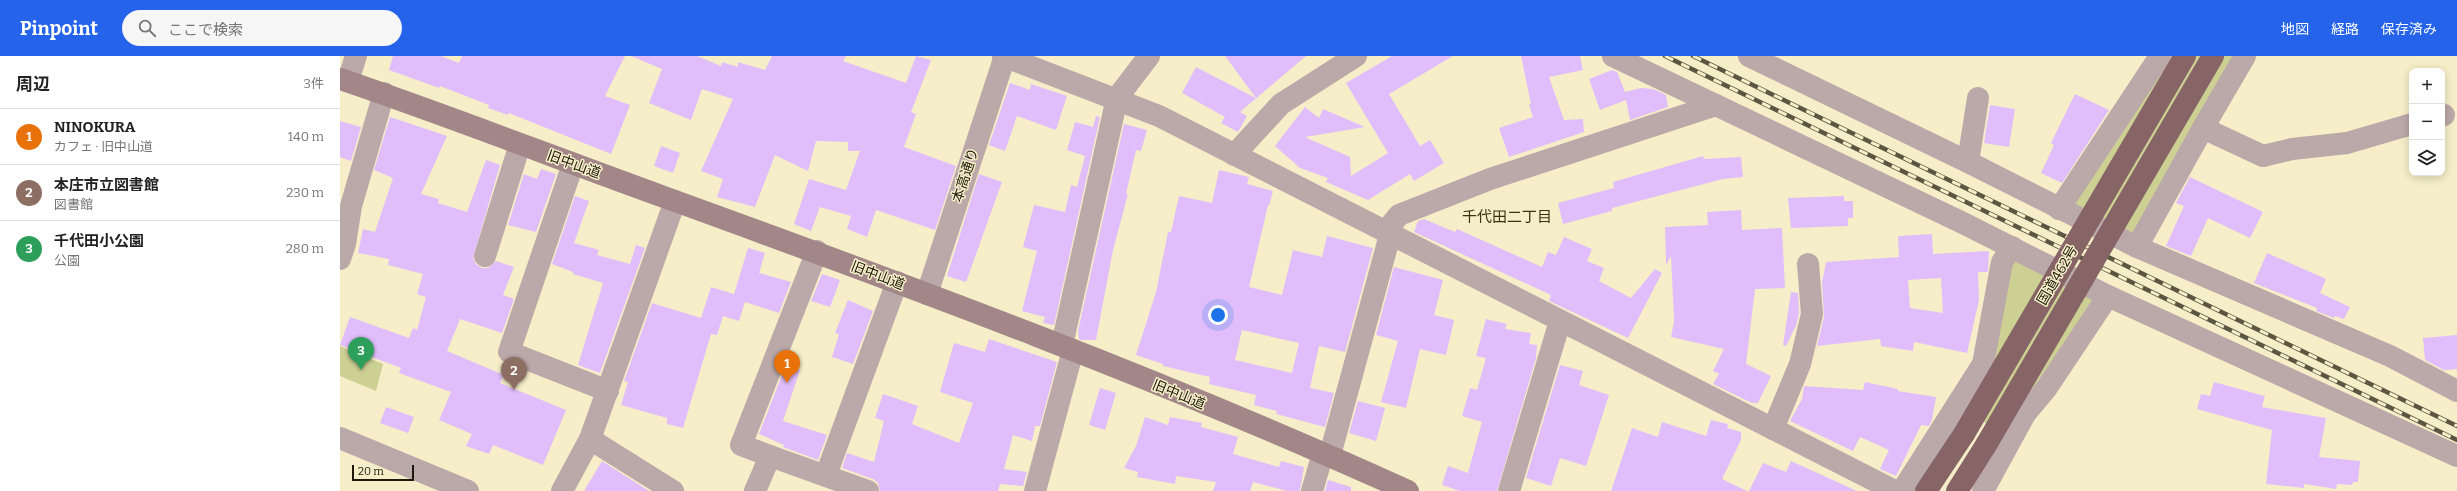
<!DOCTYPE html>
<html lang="ja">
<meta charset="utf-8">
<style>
body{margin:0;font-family:Bitter,"Noto Sans JP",serif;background:#f6f6f6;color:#222}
.controls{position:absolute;right:12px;top:12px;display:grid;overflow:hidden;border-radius:8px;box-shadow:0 2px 10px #0003}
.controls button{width:36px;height:36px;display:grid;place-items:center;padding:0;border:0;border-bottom:1px solid #e0e0e0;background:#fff;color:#222;font:20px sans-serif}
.scale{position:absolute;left:12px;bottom:10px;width:62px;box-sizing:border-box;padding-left:4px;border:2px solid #1d1a0c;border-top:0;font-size:11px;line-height:14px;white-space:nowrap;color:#1d1a0c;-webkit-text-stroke:3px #f6eec8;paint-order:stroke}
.you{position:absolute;left:878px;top:259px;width:14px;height:14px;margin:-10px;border:3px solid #fff;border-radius:50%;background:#1a73e8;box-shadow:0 0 0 6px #1a73e833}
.badge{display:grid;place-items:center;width:26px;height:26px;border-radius:50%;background:#2563eb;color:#fff;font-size:13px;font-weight:700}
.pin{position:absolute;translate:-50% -33px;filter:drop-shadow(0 1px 2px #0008)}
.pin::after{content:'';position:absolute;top:21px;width:14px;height:12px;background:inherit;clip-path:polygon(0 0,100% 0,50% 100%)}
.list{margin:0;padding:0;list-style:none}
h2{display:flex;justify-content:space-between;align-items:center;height:52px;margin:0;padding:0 16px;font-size:17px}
h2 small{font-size:13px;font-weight:400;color:#767676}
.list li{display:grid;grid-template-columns:26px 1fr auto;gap:12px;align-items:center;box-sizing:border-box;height:56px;padding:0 16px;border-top:1px solid #e0e0e0}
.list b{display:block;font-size:15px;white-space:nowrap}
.list p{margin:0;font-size:13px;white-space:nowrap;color:#767676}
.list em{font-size:13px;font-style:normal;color:#767676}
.icon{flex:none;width:22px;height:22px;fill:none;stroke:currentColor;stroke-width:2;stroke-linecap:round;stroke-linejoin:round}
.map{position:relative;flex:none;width:2117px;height:435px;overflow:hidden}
header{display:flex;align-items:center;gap:24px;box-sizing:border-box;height:56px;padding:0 20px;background:#2563eb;color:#fff}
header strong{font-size:19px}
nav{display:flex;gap:22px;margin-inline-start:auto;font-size:14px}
.search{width:280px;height:36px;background:#f6f6f6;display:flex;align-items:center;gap:10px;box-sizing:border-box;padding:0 14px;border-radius:22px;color:#767676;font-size:15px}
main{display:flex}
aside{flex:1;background:#fff}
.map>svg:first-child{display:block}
.green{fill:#cdd093}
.building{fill:#e1befb;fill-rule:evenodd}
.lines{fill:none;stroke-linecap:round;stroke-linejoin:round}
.minor{stroke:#bba8a9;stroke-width:22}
.tertiary{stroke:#bba8a9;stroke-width:22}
.secondary{stroke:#a28688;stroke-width:22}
.trunk{stroke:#876466;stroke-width:22}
.rail-casing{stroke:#5b5642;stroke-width:4.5}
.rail{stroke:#f6eec8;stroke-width:3;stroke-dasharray:9;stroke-linecap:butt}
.trunk-bridge{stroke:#876466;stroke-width:22}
.labels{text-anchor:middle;stroke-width:3;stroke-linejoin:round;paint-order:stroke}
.street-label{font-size:14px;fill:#1d1a0c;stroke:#f6eec8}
.neighbourhood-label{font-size:15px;fill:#393212;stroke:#f6eec8}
</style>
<header>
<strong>Pinpoint</strong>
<div class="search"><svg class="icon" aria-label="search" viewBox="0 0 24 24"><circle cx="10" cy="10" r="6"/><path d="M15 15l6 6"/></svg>ここで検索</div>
<nav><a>地図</a><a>経路</a><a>保存済み</a></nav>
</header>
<main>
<aside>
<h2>周辺<small>3件</small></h2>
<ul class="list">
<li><span class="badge" style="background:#e8710a">1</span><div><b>NINOKURA</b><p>カフェ · 旧中山道</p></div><em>140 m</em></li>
<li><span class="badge" style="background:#8d6e63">2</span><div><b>本庄市立図書館</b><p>図書館</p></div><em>230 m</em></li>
<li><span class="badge" style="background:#2e9e5b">3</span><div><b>千代田小公園</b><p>公園</p></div><em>280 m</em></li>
</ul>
</aside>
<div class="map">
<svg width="2117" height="435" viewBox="0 0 2117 435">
<rect width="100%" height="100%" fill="#f6eec8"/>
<g class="green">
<polygon points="1825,0 1894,0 1793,179 1728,147"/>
<polygon points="1676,205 1756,242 1667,378 1623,355 1665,214"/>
<polygon points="0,290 43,308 36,335 0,320"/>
</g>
<g class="building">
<polygon points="53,0 101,0 119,7 122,0 285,0 265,40 290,49 271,98 169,57 168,59 148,52 149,49 100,30 99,32 49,14"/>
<polygon points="291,0 357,0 381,10 382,6 398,11 398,6 425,14 432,0 506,0 503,5 566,27 576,0 591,4 571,56 576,58 564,91 616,110 595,174 536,154 527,181 507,173 511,160 480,151 471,175 454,168 469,123 506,134 520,95 508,95 508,86 476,85 468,115 435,99 415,151 377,141 383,123 361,115 393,43 362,33 351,64 309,47 322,13"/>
<polygon points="885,0 966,0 900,56 907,60 898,76 881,67 885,61 842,37 856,11 916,42"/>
<polygon points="1052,0 1113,0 1049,38 1080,90 1090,84 1104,107 1074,125 1070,118 1028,144 986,126 988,122 960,112 935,90 965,51 979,62 983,53 1025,71 965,81 1010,101 1011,120 1048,97 1006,27"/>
<polygon points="1181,0 1240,0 1243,14 1209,21 1224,64 1243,63 1244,76 1169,101 1159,72 1193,61 1189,49 1191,48"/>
<polygon points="1272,14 1277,16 1285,36 1301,32 1313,33 1326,39 1328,51 1290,64 1286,44 1260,54 1249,23"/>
<polygon points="670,27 690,34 691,28 727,40 716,74 677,60 665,95 649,89"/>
<polygon points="1735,38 1769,54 1722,127 1701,117 1714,89 1711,87"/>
<polygon points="1650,49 1675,53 1669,91 1644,87"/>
<polygon points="756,60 760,61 714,269 703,267 705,261 682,255 697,195 683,191 694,149 725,156 731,129 737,131 745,100 727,94 735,66 753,71"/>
<polygon points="50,61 107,80 81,138 99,143 98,147 127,156 146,104 160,109 133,202 136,208 142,212 148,212 156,205 174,211 163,239 174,243 162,277 120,263 107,295 164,319 160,327 226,354 203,409 153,389 149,398 126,390 132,378 99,364 111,336 59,317 61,312 0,289 10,261 69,282 73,272 77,274 86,241 77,238 83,218 48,209 49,203 18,197 23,173 35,176 53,122 34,114"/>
<polygon points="0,65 21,71 11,105 0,101"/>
<polygon points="784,68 807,74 801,95 796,94 786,138 788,138 773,194 756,284 741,284 739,283 738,275"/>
<polygon points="321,90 340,97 333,117 314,110"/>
<polygon points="1363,100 1364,103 1401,101 1403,121 1383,123 1272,152 1272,155 1223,168 1218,147 1274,132 1273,126"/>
<polygon points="201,113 216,118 196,176 168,169 184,118 197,123"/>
<path d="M879 114 909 121 907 128 933 135 929 150 928 149 909 231 942 239 953 194 982 201 987 180 1033 192 1005 296 979 290 970 332 994 337 985 371 936 358 937 355 914 349 916 339 869 328 870 321 823 310V308L796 299 816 236 828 176H831L839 140 872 147ZM902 274 959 287 952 317 895 304Z"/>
<polygon points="639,118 662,126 626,226 607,220"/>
<polygon points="1850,121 1923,156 1910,182 1868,162 1851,200 1826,190 1844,150 1836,147"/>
<polygon points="235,140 249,145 234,187 259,194 257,199 290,208 296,189 305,192 260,317 238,309 263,227 233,218 233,216 212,208"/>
<polygon points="1504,140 1504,145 1513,145 1513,162 1508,162 1508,170 1451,172 1448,142"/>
<polygon points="1401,154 1402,174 1442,172 1445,232 1415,233 1406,308 1431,320 1418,347 1412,347 1373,328 1379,318 1373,315 1384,293 1331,281 1334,265 1331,200 1326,209 1325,171 1368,169 1367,156"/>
<polygon points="1084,163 1115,176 1117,173 1202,211 1208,196 1216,199 1224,181 1252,193 1247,205 1264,212 1259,225 1291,242 1315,213 1322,217 1288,282 1209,245 1211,239 1074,176 1078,165"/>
<path d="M1592 178 1593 198 1649 195 1648 216H1638L1639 244 1627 297 1574 286 1573 295 1541 290 1540 283 1477 290 1484 261 1482 227 1486 206 1559 201 1558 180ZM1601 222 1603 257 1570 252 1568 224Z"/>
<polygon points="408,192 425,197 419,217 451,226 439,257 405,246 399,265 383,260 377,279 371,278 343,372 327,368 327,362 281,349 288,326 284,325 312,247 361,262 371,231 394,238"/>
<polygon points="1927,197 1986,223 1980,237 2010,251 2004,263 1995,260 1994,262 1976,255 1977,252 1914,227"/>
<polygon points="1054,211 1103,224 1094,259 1114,264 1106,299 1080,293 1066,352 1041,346 1058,285 1036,279"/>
<polygon points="482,218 500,224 490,251 471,245"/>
<polygon points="1451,236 1458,237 1459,257 1456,270 1446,290 1443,289"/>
<polygon points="508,244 533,255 513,308 492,301 499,278 495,277"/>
<polygon points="1146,263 1167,268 1165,273 1191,277 1189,288 1197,289 1196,302 1157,435 1120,435 1102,429 1108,410 1128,417 1142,366 1122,360 1130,332 1137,334 1146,302 1136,300"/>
<polygon points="2117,279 2117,313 2104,314 2085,304 2083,282"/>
<polygon points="649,283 717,306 700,370 695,370 692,385 673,379 664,413 687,416 683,430 660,428 658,435 540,435 538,427 533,423 502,412 507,397 534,406 544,365 535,362 543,338 578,350 572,368 619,387 633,347 600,336 614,287 645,296"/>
<polygon points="446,309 460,314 443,365 487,379 478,404 443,391 444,389 419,378"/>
<polygon points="1220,309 1243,315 1239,329 1269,339 1246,410 1220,402 1211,430 1186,422"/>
<polygon points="1525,326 1558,333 1558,335 1596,341 1592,364 1589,370 1581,369 1556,420 1540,413 1549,394 1520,381 1513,395 1450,365 1462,343 1464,330 1523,334"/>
<polygon points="1874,326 1925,340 1922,351 1986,362 1979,401 2020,405 2018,426 2013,426 2012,429 1997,428 1996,433 1964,428 1964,432 1926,428 1932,374 1857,353 1861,338 1870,340"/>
<polygon points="760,332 776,337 765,374 749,369"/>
<polygon points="1018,345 1045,352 1036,385 1009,377"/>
<polygon points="46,351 74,361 68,377 40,367"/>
<polygon points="805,361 828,369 830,361 862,367 861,371 898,381 893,398 939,411 941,405 964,411 960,435 947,435 913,426 910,435 873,435 876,426 836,420 835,428 797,421 798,416 784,412 796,390"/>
<polygon points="1371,364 1388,368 1387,372 1401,376 1401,384 1382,423 1407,435 1271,435 1292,372 1318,381 1322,366 1366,380"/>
<polygon points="262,405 309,435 244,435"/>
<polygon points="1451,405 1517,435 1409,435 1423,407 1446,416"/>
<polygon points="988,424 1011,431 1011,435 985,435"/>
</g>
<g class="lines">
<g class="minor">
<polyline points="663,0 819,60 1555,435"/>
<polyline points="1273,0 1623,167 1768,240 2117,400"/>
<polyline points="1409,0 1628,106 1797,191 2050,300 2117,335"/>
<polyline points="8,25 16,0"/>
<polyline points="2102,59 2104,59"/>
<polyline points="894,99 941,48 1016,0"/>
<polyline points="1628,106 1638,42"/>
<polyline points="233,108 169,296 268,335"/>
<polyline points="1719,153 1820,0"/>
<polyline points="1046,175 1059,159 1150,123 1376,49"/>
<polyline points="1797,191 1863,72 1923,100 1952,93 2007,87 2072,68"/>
<polyline points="145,200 180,88"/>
<polyline points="0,203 5,188 11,150 44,37"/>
<polyline points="722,289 777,42 809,0"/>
<polyline points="1685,358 1706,333 1768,240"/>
<polyline points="1433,373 1460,308 1472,258 1468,208"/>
<polyline points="0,382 128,435"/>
<polyline points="250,383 333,435"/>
<polyline points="990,399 1050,179"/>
<polyline points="430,400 401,389 477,195"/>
<polyline points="486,419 557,226"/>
<polyline points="222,435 250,383 335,145"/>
<polyline points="415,435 430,400 528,435"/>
<polyline points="695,435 733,294"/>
<polyline points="972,435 983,397"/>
<polyline points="1169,435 1220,265"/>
<polyline points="1562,435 1643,308 1662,206 1672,191"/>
</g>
<g class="tertiary">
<polyline points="1863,72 1905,0"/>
<polyline points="587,238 665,0"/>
<polyline points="1643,435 1685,358"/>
</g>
<path class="secondary" d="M0 23C109 60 216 102 324 141 575 232 826 325 1068 435"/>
<g class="trunk">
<polyline points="1586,435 1624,378"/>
<polyline points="1617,435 1646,389"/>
</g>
<defs>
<g id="rail">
<polyline points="1325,0 2117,384"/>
<polyline points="1353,0 2117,370"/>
</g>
</defs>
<use href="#rail" class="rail-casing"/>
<use href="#rail" class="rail"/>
<g class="trunk-bridge">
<polyline points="1624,378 1845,0"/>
<polyline points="1646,389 1873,0"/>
</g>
</g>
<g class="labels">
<g class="street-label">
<text transform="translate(234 108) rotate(20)" y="5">旧中山道</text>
<text transform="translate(625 119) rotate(-72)" y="5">本高通り</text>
<text transform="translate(538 219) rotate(21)" y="5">旧中山道</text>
<text transform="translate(1717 219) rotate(-60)" y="5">国道462号</text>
<text transform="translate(839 338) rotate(22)" y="5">旧中山道</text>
</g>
<g class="neighbourhood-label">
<text x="1167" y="166">千代田二丁目</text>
</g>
</g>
</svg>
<div class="controls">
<button>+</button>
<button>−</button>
<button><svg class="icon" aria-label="layers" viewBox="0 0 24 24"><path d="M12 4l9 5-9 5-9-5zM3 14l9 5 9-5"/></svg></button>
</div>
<div class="scale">20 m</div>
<div class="you"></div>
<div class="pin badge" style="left:447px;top:327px;background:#e8710a">1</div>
<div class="pin badge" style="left:174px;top:334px;background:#8d6e63">2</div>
<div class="pin badge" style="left:21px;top:314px;background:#2e9e5b">3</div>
</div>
</main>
